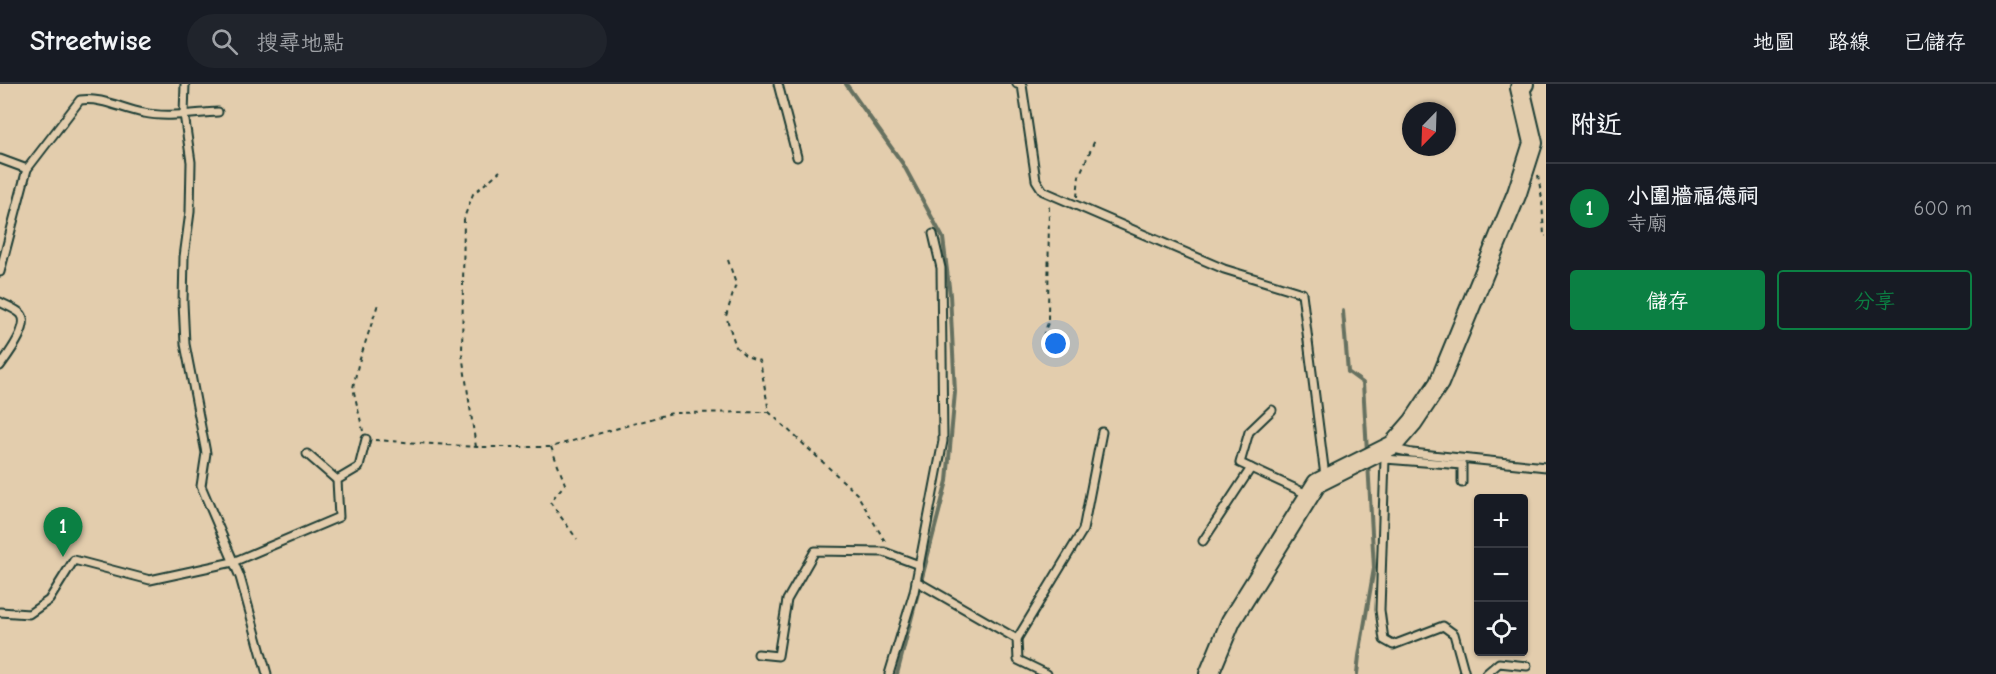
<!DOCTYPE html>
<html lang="zh-TW">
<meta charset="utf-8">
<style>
body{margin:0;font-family:"Comic Neue","LXGW WenKai TC",sans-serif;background:#20242c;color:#f1f3f6}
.controls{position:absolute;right:18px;bottom:18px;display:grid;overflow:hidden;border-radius:6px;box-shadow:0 2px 4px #0004}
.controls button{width:54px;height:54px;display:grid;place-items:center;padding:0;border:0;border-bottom:2px solid #363941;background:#171b24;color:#f1f3f6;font:30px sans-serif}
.compass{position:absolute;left:1402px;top:18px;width:54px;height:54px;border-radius:50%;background:#171b24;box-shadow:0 2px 4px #0004;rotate:203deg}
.you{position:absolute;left:1056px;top:260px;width:21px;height:21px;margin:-15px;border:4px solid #fff;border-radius:50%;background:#1a73e8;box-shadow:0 0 0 9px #1a73e833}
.badge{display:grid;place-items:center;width:39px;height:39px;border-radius:50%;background:#0b8043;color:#fff;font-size:20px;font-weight:700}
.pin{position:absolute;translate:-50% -50px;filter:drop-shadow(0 2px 3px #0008)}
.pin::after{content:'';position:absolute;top:32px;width:21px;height:18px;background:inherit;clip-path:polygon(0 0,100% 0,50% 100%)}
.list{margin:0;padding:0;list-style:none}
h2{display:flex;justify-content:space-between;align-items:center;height:78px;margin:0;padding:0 24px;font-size:26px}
h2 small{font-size:20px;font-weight:400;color:#9ea1a6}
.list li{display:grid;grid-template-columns:39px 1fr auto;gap:18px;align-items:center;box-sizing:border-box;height:90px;padding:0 24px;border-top:2px solid #363941}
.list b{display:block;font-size:22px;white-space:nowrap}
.list p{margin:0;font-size:20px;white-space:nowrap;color:#9ea1a6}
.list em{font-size:20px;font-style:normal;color:#9ea1a6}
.actions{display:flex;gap:12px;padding:18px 24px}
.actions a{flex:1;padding:14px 0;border:2px solid #0b8043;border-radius:6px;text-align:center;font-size:21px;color:#0b8043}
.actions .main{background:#0b8043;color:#fff}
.icon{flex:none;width:33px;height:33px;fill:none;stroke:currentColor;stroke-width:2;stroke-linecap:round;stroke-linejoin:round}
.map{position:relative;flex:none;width:1546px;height:590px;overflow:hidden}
header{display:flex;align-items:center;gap:36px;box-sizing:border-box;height:84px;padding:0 30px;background:#171b24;border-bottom:2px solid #363941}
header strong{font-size:28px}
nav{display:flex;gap:33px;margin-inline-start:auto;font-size:21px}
.search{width:420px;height:54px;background:#20242c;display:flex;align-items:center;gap:15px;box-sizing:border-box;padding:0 21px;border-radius:33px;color:#9ea1a6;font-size:22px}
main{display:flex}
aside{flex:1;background:#171b24}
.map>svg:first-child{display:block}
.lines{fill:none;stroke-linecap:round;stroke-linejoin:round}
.stream{stroke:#667160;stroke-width:4}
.lane-casing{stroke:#1f3d34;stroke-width:11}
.secondary-casing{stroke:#1f3d34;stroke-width:22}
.path{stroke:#1f3d34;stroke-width:2;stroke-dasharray:4.5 4.5;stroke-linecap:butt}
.lane{stroke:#e3cdad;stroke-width:7}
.secondary{stroke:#e3cdad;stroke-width:18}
</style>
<header>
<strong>Streetwise</strong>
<div class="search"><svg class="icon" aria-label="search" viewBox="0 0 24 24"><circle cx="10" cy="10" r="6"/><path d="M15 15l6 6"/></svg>搜尋地點</div>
<nav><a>地圖</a><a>路線</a><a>已儲存</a></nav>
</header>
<main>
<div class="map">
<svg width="1546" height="590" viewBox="0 0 1546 590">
<rect width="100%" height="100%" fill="#e3cdad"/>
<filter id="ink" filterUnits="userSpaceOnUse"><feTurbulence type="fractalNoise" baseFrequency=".0167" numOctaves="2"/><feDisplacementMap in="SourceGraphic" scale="12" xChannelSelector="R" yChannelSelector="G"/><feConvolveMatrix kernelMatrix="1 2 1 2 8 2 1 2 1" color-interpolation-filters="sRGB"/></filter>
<g filter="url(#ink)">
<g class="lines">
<g class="stream">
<polyline points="846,0 903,80 943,154 950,211 955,308 947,397 897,590"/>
<polyline points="1343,227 1348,288 1363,299 1367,368"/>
<polyline points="1357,590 1359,572 1374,484 1368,378"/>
</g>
<defs>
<g id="lane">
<polyline points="185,0 184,30 191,78 190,128 184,173 183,218 185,260 206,369 201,402 240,493 267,590"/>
<polyline points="778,0 797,73"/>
<polyline points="1017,0 1022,1 1036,96 1043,107 1224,185 1302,209 1325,392"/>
<polyline points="0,75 27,85"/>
<path d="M0 188 27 85 80 16C102 13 122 25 144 29 167 34 194 29 218 28"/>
<path d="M0 218C7 222 16 225 21 230 31 242 7 272 0 282"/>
<polyline points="1272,326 1249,348 1240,379 1307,410"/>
<polyline points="1394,365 1412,369 1546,383"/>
<polyline points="1383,369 1385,375 1380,526 1384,556 1393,561 1443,542 1454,550 1465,590"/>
<polyline points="307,370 337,396"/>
<polyline points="1385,375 1462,381 1462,399"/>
<polyline points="1203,457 1251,384"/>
<polyline points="916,497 1017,555 1018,576 1047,590"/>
<polyline points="0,528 29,530 49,516 74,476 150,496 233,478 339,433 337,396 359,383 366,355"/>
<polyline points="1017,555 1083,446 1102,348"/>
<polyline points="758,570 778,572 787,516 815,467 884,468 919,481"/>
<polyline points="889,590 914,508 943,357 941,184 933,150"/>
<polyline points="1486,590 1499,579 1527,582"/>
</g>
<polyline id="secondary" points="1209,590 1231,537 1317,399 1393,361 1413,338 1439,299 1517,109 1533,59 1520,4 1524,0"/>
</defs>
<use href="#lane" class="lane-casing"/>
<use href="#secondary" class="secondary-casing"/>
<g class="path">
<polyline points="1538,91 1542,115 1544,152 1546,152"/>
<polyline points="1077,113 1079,92 1095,56"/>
<polyline points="728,176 736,200 726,232 736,263 746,272 760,277 769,328 857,410 886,459"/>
<polyline points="1043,252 1048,239 1049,119"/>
<polyline points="363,347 353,304 358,281 378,220"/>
<polyline points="375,356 477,363 551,363 672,329 769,328"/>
<polyline points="476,363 462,270 464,134 473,110 500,87"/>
<polyline points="551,363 565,400 550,418 577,455"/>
</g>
<use href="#lane" class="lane"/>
<use href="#secondary" class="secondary"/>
</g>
</g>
</svg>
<div class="controls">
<button>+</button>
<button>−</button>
<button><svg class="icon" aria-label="locate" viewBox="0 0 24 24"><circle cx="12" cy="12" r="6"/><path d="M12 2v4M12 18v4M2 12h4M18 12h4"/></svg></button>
</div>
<svg class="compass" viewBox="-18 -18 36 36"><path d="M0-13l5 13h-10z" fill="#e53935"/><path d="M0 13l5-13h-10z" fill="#9ea1a6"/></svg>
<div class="you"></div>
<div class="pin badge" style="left:63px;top:473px">1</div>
</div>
<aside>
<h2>附近<small></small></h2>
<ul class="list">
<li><span class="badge">1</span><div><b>小圍牆福德祠</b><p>寺廟</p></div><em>600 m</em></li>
</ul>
<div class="actions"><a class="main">儲存</a><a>分享</a></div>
</aside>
</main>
